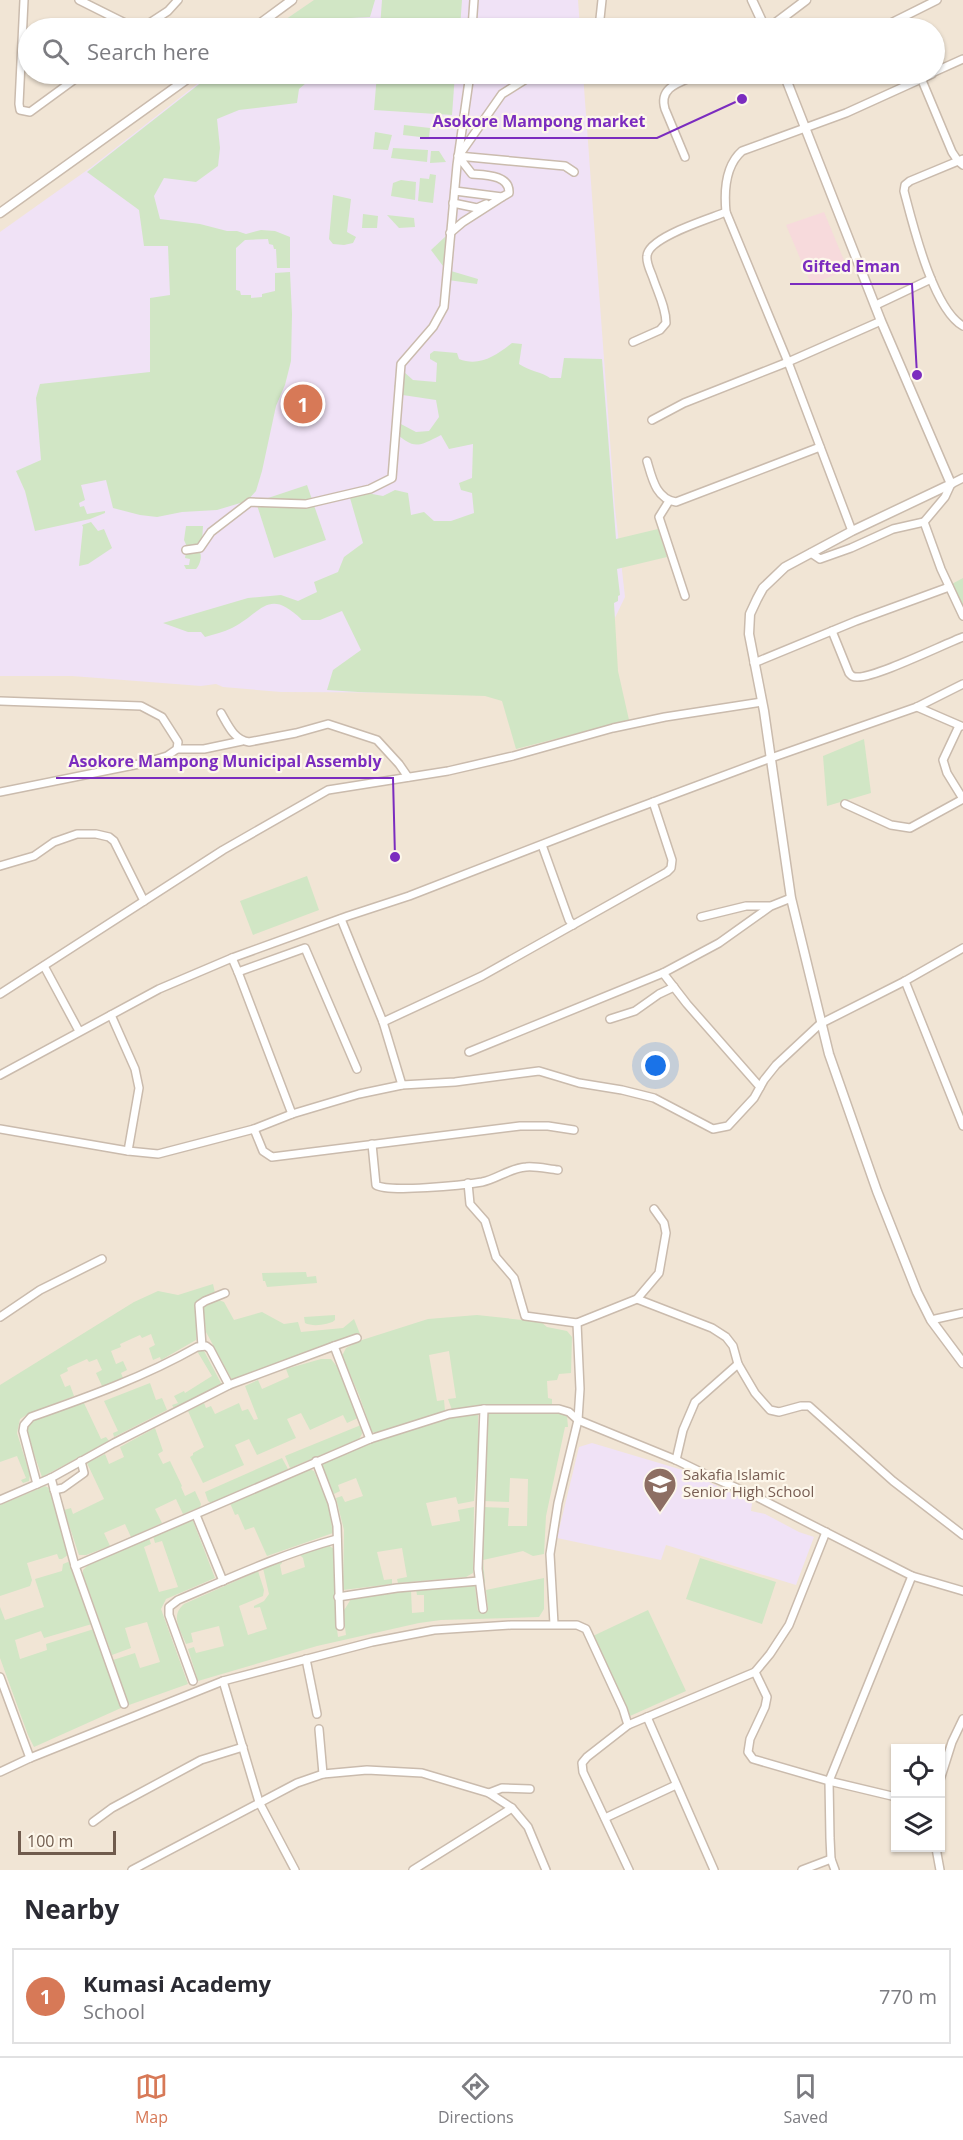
<!DOCTYPE html>
<style>
body{margin:0;font-family:"Open Sans",sans-serif;background:#f7f7f7;color:#2b2b33}
.controls{position:absolute;right:18px;bottom:18px;display:grid;overflow:hidden;border-radius:0px;box-shadow:0 2px 4px #0004}
.controls button{width:54px;height:54px;display:grid;place-items:center;padding:0;border:0;border-bottom:2px solid #e1e1e2;background:#fff;color:#2b2b33;font:30px sans-serif}
.scale{position:absolute;left:18px;bottom:15px;width:98px;box-sizing:border-box;padding-left:6px;border:3px solid #705b4d;border-top:0;font-size:16px;line-height:21px;white-space:nowrap;color:#705b4d;-webkit-text-stroke:4px #fdf7eb;paint-order:stroke}
.you{position:absolute;left:656px;top:1066px;width:21px;height:21px;margin:-15px;border:4px solid #fff;border-radius:50%;background:#1a73e8;box-shadow:0 0 0 9px #1a73e833}
.badge{display:grid;place-items:center;width:39px;height:39px;border-radius:50%;background:#d77957;color:#fff;font-size:20px;font-weight:700}
.pin{position:absolute;translate:-50% -50%;border:3px solid #fff;box-shadow:0 2px 6px #0006}
.list{margin:0;padding:0;list-style:none}
h2{display:flex;justify-content:space-between;align-items:center;height:78px;margin:0;padding:0 24px;font-size:26px}
h2 small{font-size:20px;font-weight:400;color:#7c7c81}
.list li{display:grid;grid-template-columns:39px 1fr auto;gap:18px;align-items:center;box-sizing:border-box;height:96px;margin:0 12px 12px;padding:0 12px;border:2px solid #e1e1e2;border-radius:0px}
.list b{display:block;font-size:22px;white-space:nowrap}
.list p{margin:0;font-size:20px;white-space:nowrap;color:#7c7c81}
.list em{font-size:20px;font-style:normal;color:#7c7c81}
.icon{flex:none;width:33px;height:33px;fill:none;stroke:currentColor;stroke-width:2;stroke-linecap:round;stroke-linejoin:round}
.map{position:relative;flex:none;width:963px;height:1870px;overflow:hidden}
.search{position:absolute;background:#fff;box-shadow:0 2px 4px #0004;left:18px;right:18px;top:18px;height:66px;display:flex;align-items:center;gap:15px;box-sizing:border-box;padding:0 21px;border-radius:33px;color:#7c7c81;font-size:22px}
.sheet{height:186px;background:#fff}
nav{display:flex;justify-content:space-around;align-items:center;box-sizing:border-box;height:84px;border-top:2px solid #e1e1e2;background:#fff;font-size:16px;color:#7c7c81}
nav a{display:grid;justify-items:center;gap:3px}
nav .on{color:#d77957}
.map>svg:first-child{display:block}
.residential{fill:#f1e5d5;fill-rule:evenodd}
.education{fill:#f0e2f6}
.medical{fill:#f7dadc}
.green{fill:#d1e6c5}
.lines{fill:none;stroke-linecap:round;stroke-linejoin:round}
.minor-casing{stroke:#cabbad;stroke-width:10}
.tertiary-casing{stroke:#cabbad;stroke-width:11}
.minor{stroke:#fff;stroke-width:7}
.tertiary{stroke:#fff;stroke-width:8}
.labels{text-anchor:middle;stroke-width:4.5;stroke-linejoin:round;paint-order:stroke}
.education-label{font-size:15px;fill:#785e54;stroke:#fdf7eb;text-anchor:start}
.leader{fill:none;stroke:#7b2cbf;stroke-width:2}
.callout-dot{fill:#7b2cbf;stroke:#fdf7eb;stroke-width:2}
.callout-label{font-size:16px;text-anchor:middle;font-weight:bold;fill:#7b2cbf;stroke:#fdf7eb;stroke-width:4.5;stroke-linejoin:round;paint-order:stroke}
</style>
<div class="map">
<svg width="963" height="1870" viewBox="0 0 963 1870">
<rect width="100%" height="100%" fill="#faf3e5"/>
<path class="residential" d="M0 0H963V1870H0ZM28 28H934V74H28ZM896 1748H940V1848H896Z"/>
<g class="education">
<polygon points="315,0 578,0 580,28 273,28"/>
<polygon points="210,74 583,74 615,508 625,597 613,622 497,693 281,692 223,687 216,684 201,686 72,676 0,676 0,232 90,168"/>
<polygon points="592,1443 686,1471 752,1503 751,1511 765,1514 799,1532 814,1537 796,1585 666,1545 661,1560 557,1538 579,1447"/>
</g>
<polygon class="medical" points="824,212 848,270 811,284 786,225"/>
<g class="green">
<polygon points="314,0 375,0 370,17 351,18 349,28 273,28"/>
<polygon points="382,0 462,0 460,28 380,28"/>
<polygon points="212,74 326,74 325,83 306,83 299,89 297,103 239,110 217,119 220,148 218,166 196,182 164,178 154,196 160,219 200,224 227,231 237,231 246,234 261,230 275,231 290,237 290,268 277,268 276,249 274,249 273,245 269,244 268,239 245,240 236,248 236,290 240,291 241,295 251,295 251,298 262,297 262,294 275,291 275,273 290,272 292,314 291,361 285,385 276,406 262,471 256,491 247,501 217,510 182,512 157,517 140,515 113,508 106,480 81,485 85,500 79,503 80,507 84,506 87,514 105,511 105,513 90,519 35,531 25,491 16,471 41,460 36,398 40,384 150,372 150,298 170,295 168,246 144,246 139,210 87,172"/>
<polygon points="377,74 455,74 452,115 374,110"/>
<polygon points="404,125 430,128 429,138 403,135"/>
<polygon points="375,132 392,135 388,150 373,149"/>
<polygon points="393,148 428,150 427,162 391,158"/>
<polygon points="431,151 439,151 446,162 430,163"/>
<polygon points="430,174 436,175 433,203 418,201 420,178 429,179"/>
<polygon points="401,180 416,182 415,200 391,196 393,183"/>
<polygon points="333,195 351,199 347,232 356,237 353,243 344,245 333,244 329,239"/>
<polygon points="363,214 378,216 377,228 362,228"/>
<polygon points="387,215 414,218 415,227 399,228"/>
<polygon points="446,236 443,266 431,250"/>
<polygon points="451,271 478,279 477,284 448,280 449,273"/>
<path d="M512 343 522 344 519 364C529 371 542 372 550 378H561L564 358 602 359 616 539 658 529 667 557 617 569 620 595 618 596V601L614 603 618 671 629 720 516 749 502 701 485 696 358 692 327 690 333 670 361 650 342 611 320 620H302C268 587 263 612 232 628 224 632 214 634 205 637L201 632H188L163 623 248 598 281 595 298 601 317 592 314 582 338 572 344 557 363 543 350 498 367 493 383 496 395 490 408 493 411 515 424 512 434 521H451L474 513 472 493 461 490 459 483 472 478 473 444 449 449 441 435C416 448 414 449 392 430V424L399 423 416 432 429 431 439 417 436 400 396 394 394 386 404 372 413 380 436 382 437 363 430 359V354L434 351 457 353 459 359C479 367 496 356 512 343Z"/>
<polygon points="307,485 326,540 274,558 256,502"/>
<polygon points="91,522 98,531 104,529 112,548 88,564 79,566 83,527 82,525"/>
<polygon points="186,526 203,526 202,542 195,547 187,547 184,540"/>
<path d="M199 551C203 555 200 565 196 569H186L184 565H189L190 559 185 558 186 552Z"/>
<polygon points="963,578 963,612 950,585"/>
<polygon points="864,739 871,793 827,806 823,756"/>
<polygon points="307,876 319,910 253,935 240,901"/>
<polygon points="306,1272 307,1277 316,1276 317,1283 267,1287 265,1281 263,1281 262,1273"/>
<polygon points="213,1284 215,1293 195,1303 198,1328 196,1340 161,1360 160,1357 153,1360 149,1348 155,1345 151,1334 142,1338 140,1335 120,1344 121,1347 111,1351 116,1364 123,1361 127,1370 121,1373 123,1378 102,1386 96,1373 102,1370 97,1359 89,1362 87,1359 67,1368 68,1371 60,1375 65,1387 70,1385 74,1396 28,1414 20,1419 17,1433 30,1475 29,1481 23,1483 21,1480 26,1478 17,1456 0,1462 0,1385 134,1302 158,1291 178,1295"/>
<polygon points="216,1299 224,1302 234,1320 262,1312 284,1324 298,1322 301,1332 343,1328 354,1319 360,1334 232,1380 206,1332 203,1306"/>
<path d="M335 1315V1320C329 1325 312 1327 305 1323L304 1317Z"/>
<polygon points="477,1315 541,1322 547,1327 567,1331 572,1337 571,1373 559,1374 557,1380 547,1381 548,1398 552,1399 552,1406 477,1405 452,1410 448,1399 456,1398 449,1351 429,1355 437,1401 444,1400 445,1411 377,1433 372,1432 359,1395 342,1356 346,1348 362,1340 428,1319"/>
<polygon points="203,1349 222,1385 174,1408 172,1405 178,1403 174,1396 184,1391 185,1393 212,1376 197,1351"/>
<path d="M321 1359H331C346 1376 351 1398 358 1418L347 1423 343 1415 310 1430 301 1413 287 1419 296 1438 257 1455 249 1439 235 1445 244 1465 203 1483 190 1457 193 1455V1453L204 1447 188 1411 204 1403 206 1408 211 1406 215 1414 239 1403 242 1411 248 1409 254 1420 258 1419 245 1386 258 1380 262 1389 289 1377 286 1369Z"/>
<polygon points="150,1383 156,1400 162,1398 167,1410 114,1437 113,1433 118,1431 104,1401"/>
<polygon points="83,1401 101,1439 106,1437 109,1441 42,1477 25,1428 31,1420"/>
<polygon points="519,1411 563,1414 567,1416 568,1427 565,1427 546,1516 544,1554 533,1556 523,1551 483,1560 485,1583 482,1582 482,1507 509,1508 508,1526 527,1526 528,1479 510,1478 509,1502 483,1501 487,1458 486,1417 489,1412"/>
<path d="M478 1412V1451L474 1501 458 1504 456 1497 426 1503 432 1526 460 1521 458 1510 474 1507 473 1573 466 1577 398 1583 397 1579 407 1577 402 1548 377 1552 384 1580 392 1579V1584L343 1590 344 1530 336 1498 342 1496 345 1502 363 1496 356 1478 338 1485 340 1491 334 1494 322 1467 324 1462C374 1441 424 1423 478 1412Z"/>
<polygon points="361,1425 362,1434 359,1439 290,1468 285,1456"/>
<polygon points="155,1428 163,1451 158,1454 163,1464 170,1461 182,1486 181,1487 185,1496 195,1491 201,1504 200,1507 183,1514 176,1499 155,1509 162,1523 131,1537 125,1524 104,1533 110,1546 86,1555 79,1555 64,1510 71,1508 73,1514 104,1499 87,1463 105,1454 109,1464 124,1457 120,1447"/>
<polygon points="282,1458 288,1469 211,1503 208,1501 205,1492"/>
<polygon points="309,1469 314,1471 328,1503 333,1533 267,1556 254,1527 245,1530 238,1514 235,1515 230,1503"/>
<polygon points="45,1486 49,1488 68,1555 62,1559 59,1559 57,1554 27,1563 32,1580 30,1586 0,1596 0,1505"/>
<polygon points="189,1521 193,1521 215,1578 166,1599 161,1609 188,1684 129,1705 113,1660 135,1653 140,1668 160,1662 147,1622 125,1628 131,1648 112,1655 83,1575 83,1570 88,1565 149,1538 151,1544 144,1547 159,1592 178,1587 162,1541 155,1543 153,1536"/>
<path d="M328 1545 334 1549 336 1622 338 1637 346 1635 343 1612 351 1599 409 1589 411 1591 412 1613 424 1612V1595H417L416 1589 470 1585 475 1586 478 1611 488 1610 486 1590 544 1578V1609L539 1617 441 1620 419 1623 317 1646 198 1681 188 1649 194 1647 196 1653 224 1646 219 1626 191 1633 193 1642 186 1644C180 1629 170 1616 184 1604L258 1571 264 1590 263 1596 239 1606 248 1635 267 1629 260 1607 254 1608V1606L264 1601 269 1594 263 1568 282 1560V1563L280 1565 282 1575 305 1567 303 1558 299 1554Z"/>
<polygon points="700,1558 776,1582 762,1624 686,1599"/>
<polygon points="68,1562 71,1563 92,1624 44,1638 41,1631 15,1640 20,1659 47,1650 46,1644 94,1629 121,1708 34,1747 28,1735 0,1658 0,1607 5,1620 44,1607 35,1579 62,1571 63,1564"/>
<polygon points="648,1610 686,1691 630,1716 593,1636"/>
</g>
<g class="lines">
<defs>
<g id="minor">
<polyline points="24,0 19,104 20,110 30,112 82,74"/>
<polyline points="79,0 135,28"/>
<polyline points="885,26 937,0"/>
<polyline points="142,28 168,11 178,0"/>
<polyline points="472,28 474,0"/>
<polyline points="548,28 549,26"/>
<polyline points="599,28 602,0"/>
<polyline points="934,72 963,59"/>
<polyline points="921,78 952,152 958,161 963,165"/>
<polyline points="460,154 502,94 534,74"/>
<path d="M685 157 665 109C658 86 682 82 699 74"/>
<path d="M963 159 910 181 905 185 904 191C913 225 933 309 963 326"/>
<path d="M455 191 502 197 509 193C510 175 486 175 472 174L458 156 565 166 574 172"/>
<polyline points="453,203 477,208 486,204"/>
<polyline points="450,233 463,222 502,197"/>
<polyline points="876,305 931,279"/>
<path d="M633 342 660 330 666 323C666 308 658 293 653 278 651 272 646 263 647 256 648 237 709 219 726 212"/>
<polyline points="652,420 684,403 788,362 881,321"/>
<path d="M647 461C652 478 656 499 676 502L820 447"/>
<polyline points="963,478 951,484 945,497 924,522 941,569 963,616"/>
<polyline points="669,501 659,517 685,596"/>
<path d="M852 531 788 362 726 212C724 191 726 165 742 151L846 113 932 74"/>
<polyline points="186,550 200,548 211,532 250,502 306,504 370,489 392,478 401,364 433,327 444,307 457,165 470,74"/>
<polyline points="811,553 820,559 851,548 893,529 924,522"/>
<path d="M832 631 849 673C852 676 852 677 857 677 875 678 942 645 963 637"/>
<polyline points="754,663 856,621 949,587"/>
<polyline points="0,701 141,706 162,717 178,742 177,749 167,756 144,763 0,792"/>
<polyline points="917,707 961,726"/>
<path d="M221 713C228 725 234 740 249 742L296 733 328 724 377 740 399 764 408 777"/>
<polyline points="959,726 943,760 947,773 963,799"/>
<polyline points="177,749 204,749 242,741"/>
<polyline points="845,804 891,825 910,828 963,799"/>
<polyline points="542,845 569,920 573,925"/>
<polyline points="0,866 34,856 54,842 77,834 96,834 109,837 114,841 144,901"/>
<polyline points="701,917 746,906 769,906"/>
<polyline points="341,919 383,1022 402,1085"/>
<polyline points="232,958 238,972 305,948 357,1069"/>
<polyline points="44,966 79,1031"/>
<polyline points="238,972 292,1114 359,1094 402,1085 455,1082 539,1071 579,1083 622,1090 654,1098 713,1129 728,1126 754,1098 764,1080 776,1065 820,1024 905,981 963,948"/>
<polyline points="663,973 687,1004 760,1087"/>
<polyline points="905,981 963,1126"/>
<polyline points="0,994 223,850 328,790 448,771 513,756 613,728 665,717 762,702"/>
<polyline points="111,1015 135,1069 139,1088 128,1151"/>
<polyline points="610,1019 635,1011 659,994 674,987"/>
<polyline points="383,1022 482,976 667,872 671,868 672,860 653,802"/>
<polyline points="469,1052 663,973 719,943 771,906 791,898"/>
<polyline points="0,1075 159,989 232,958 348,916 409,896 605,820 771,758 917,707 963,684"/>
<polyline points="0,1129 128,1151 158,1154 254,1129 292,1114"/>
<polyline points="254,1129 263,1151 272,1157 520,1126 548,1126 574,1130"/>
<path d="M372 1144 376 1185C388 1193 464 1185 482 1182 497 1179 510 1168 526 1167 536 1166 548 1169 558 1170"/>
<polyline points="468,1183 470,1204 485,1221 496,1257 514,1278 525,1316 577,1323 637,1299 659,1273 666,1233 664,1223 654,1209"/>
<polyline points="637,1299 712,1328 726,1337 733,1346 738,1364 755,1393 770,1410 779,1412 801,1406 809,1406 893,1481 963,1535"/>
<polyline points="0,1317 40,1290 102,1259"/>
<polyline points="931,1320 963,1313"/>
<polyline points="202,1346 199,1305 205,1301 225,1293"/>
<polyline points="334,1346 357,1338"/>
<polyline points="676,1460 683,1430 695,1402 738,1364"/>
<polyline points="316,1461 332,1503 337,1526 340,1626"/>
<polyline points="51,1478 75,1566 124,1704"/>
<path d="M37 1484 23 1431 24 1425 31 1417C88 1397 144 1377 197 1347L206 1346 210 1349 229 1385"/>
<polyline points="54,1490 63,1488 84,1473 81,1461"/>
<polyline points="0,1500 51,1478 114,1443 229,1385 334,1346 370,1439"/>
<polyline points="196,1515 223,1581"/>
<polyline points="75,1566 370,1439 449,1414 484,1409 559,1409 569,1412 578,1420 676,1460 709,1476 751,1494 912,1576 963,1591"/>
<polyline points="338,1597 397,1588 479,1581"/>
<polyline points="483,1609 478,1569 484,1409"/>
<polyline points="554,1624 550,1554 558,1503 578,1420 580,1389 577,1323"/>
<polyline points="306,1659 317,1714"/>
<polyline points="755,1672 767,1697 765,1707 750,1739 748,1752 753,1759 829,1781 896,1797"/>
<polyline points="0,1677 30,1758 0,1772"/>
<path d="M193 1681 169 1615V1607L178 1600C230 1578 282 1554 337 1539"/>
<polyline points="223,1681 259,1802 295,1870"/>
<polyline points="647,1717 714,1870"/>
<polyline points="319,1729 323,1774"/>
<polyline points="30,1758 223,1681 372,1642 434,1630 511,1625 577,1625 586,1629 623,1709 628,1725"/>
<polyline points="940,1780 952,1742 963,1719"/>
<polyline points="489,1793 502,1788 530,1789"/>
<polyline points="605,1818 676,1785"/>
<polyline points="93,1822 112,1808 201,1760 243,1747"/>
<polyline points="936,1848 940,1870"/>
<polyline points="132,1870 297,1783 323,1774 367,1770 422,1773 489,1793 512,1808 528,1827 546,1870"/>
<polyline points="413,1870 512,1808"/>
<polyline points="629,1870 583,1772 582,1763 587,1757 628,1725 755,1672 770,1654 789,1625 826,1532"/>
<polyline points="802,1870 831,1859"/>
<polyline points="835,1870 831,1859 830,1838 829,1781 912,1576"/>
</g>
<g id="tertiary">
<polyline points="752,0 765,28"/>
<polyline points="254,28 292,0"/>
<polyline points="769,28 806,0"/>
<polyline points="784,74 881,321 951,484 852,531 785,567 763,588 757,599 750,614 749,634 764,711 791,898 829,1054 877,1191 917,1292 931,1320 963,1363"/>
<polyline points="0,213 194,74"/>
</g>
</defs>
<use href="#minor" class="minor-casing"/>
<use href="#tertiary" class="tertiary-casing"/>
<use href="#minor" class="minor"/>
<use href="#tertiary" class="tertiary"/>
</g>
<defs>
<symbol id="school-pin" viewBox="-11 -11 22 30"><path d="M0 17L-7.5 6A9.5 9.5 0 1 1 7.5 6Z" fill="#8d6e63" stroke="#fdf7eb"/><path d="M0-5L7-2L0 1L-7-2ZM-4 1L0 2.5L4 1V4Q0 6-4 4Z" fill="#fff"/></symbol>
</defs>
<g fill-rule="evenodd">
<use href="#school-pin" x="641" y="1465" width="38" height="52"/>
</g>
<g class="labels">
<g class="education-label">
<text x="683" y="1480">Sakafia Islamic<tspan x="683" dy="17">Senior High School</tspan></text>
</g>
</g>
<path class="leader" d="M742 99L657 138H420M917 375L912 284H790M395 857L393 778H56"/>
<g class="callout-dot">
<circle cx="742" cy="99" r="6"/>
<circle cx="917" cy="375" r="6"/>
<circle cx="395" cy="857" r="6"/>
</g>
<g class="callout-label">
<text x="539" y="127">Asokore Mampong market</text>
<text x="851" y="272">Gifted Eman</text>
<text x="225" y="767">Asokore Mampong Municipal Assembly</text>
</g>
</svg>
<div class="controls">
<button><svg class="icon" aria-label="locate" viewBox="0 0 24 24"><circle cx="12" cy="12" r="6"/><path d="M12 2v4M12 18v4M2 12h4M18 12h4"/></svg></button>
<button><svg class="icon" aria-label="layers" viewBox="0 0 24 24"><path d="M12 4l9 5-9 5-9-5zM3 14l9 5 9-5"/></svg></button>
</div>
<div class="scale">100 m</div>
<div class="you"></div>
<div class="pin badge" style="left:303px;top:404px">1</div>
<div class="search"><svg class="icon" aria-label="search" viewBox="0 0 24 24"><circle cx="10" cy="10" r="6"/><path d="M15 15l6 6"/></svg>Search here</div>
</div>
<section class="sheet">
<h2>Nearby<small></small></h2>
<ul class="list">
<li><span class="badge">1</span><div><b>Kumasi Academy</b><p>School</p></div><em>770 m</em></li>
</ul>
</section>
<nav>
<a class="on"><svg class="icon" aria-label="map" viewBox="0 0 24 24"><path d="M3 6l6-2 6 2 6-2v14l-6 2-6-2-6 2zM9 4v14M15 6v14"/></svg>Map</a>
<a><svg class="icon" aria-label="directions" viewBox="0 0 24 24"><path d="M12 3l9 9-9 9-9-9zM9 14v-3h6M13 9l2 2-2 2"/></svg>Directions</a>
<a><svg class="icon" aria-label="saved" viewBox="0 0 24 24"><path d="M7 4h10v16l-5-4-5 4z"/></svg>Saved</a>
</nav>
